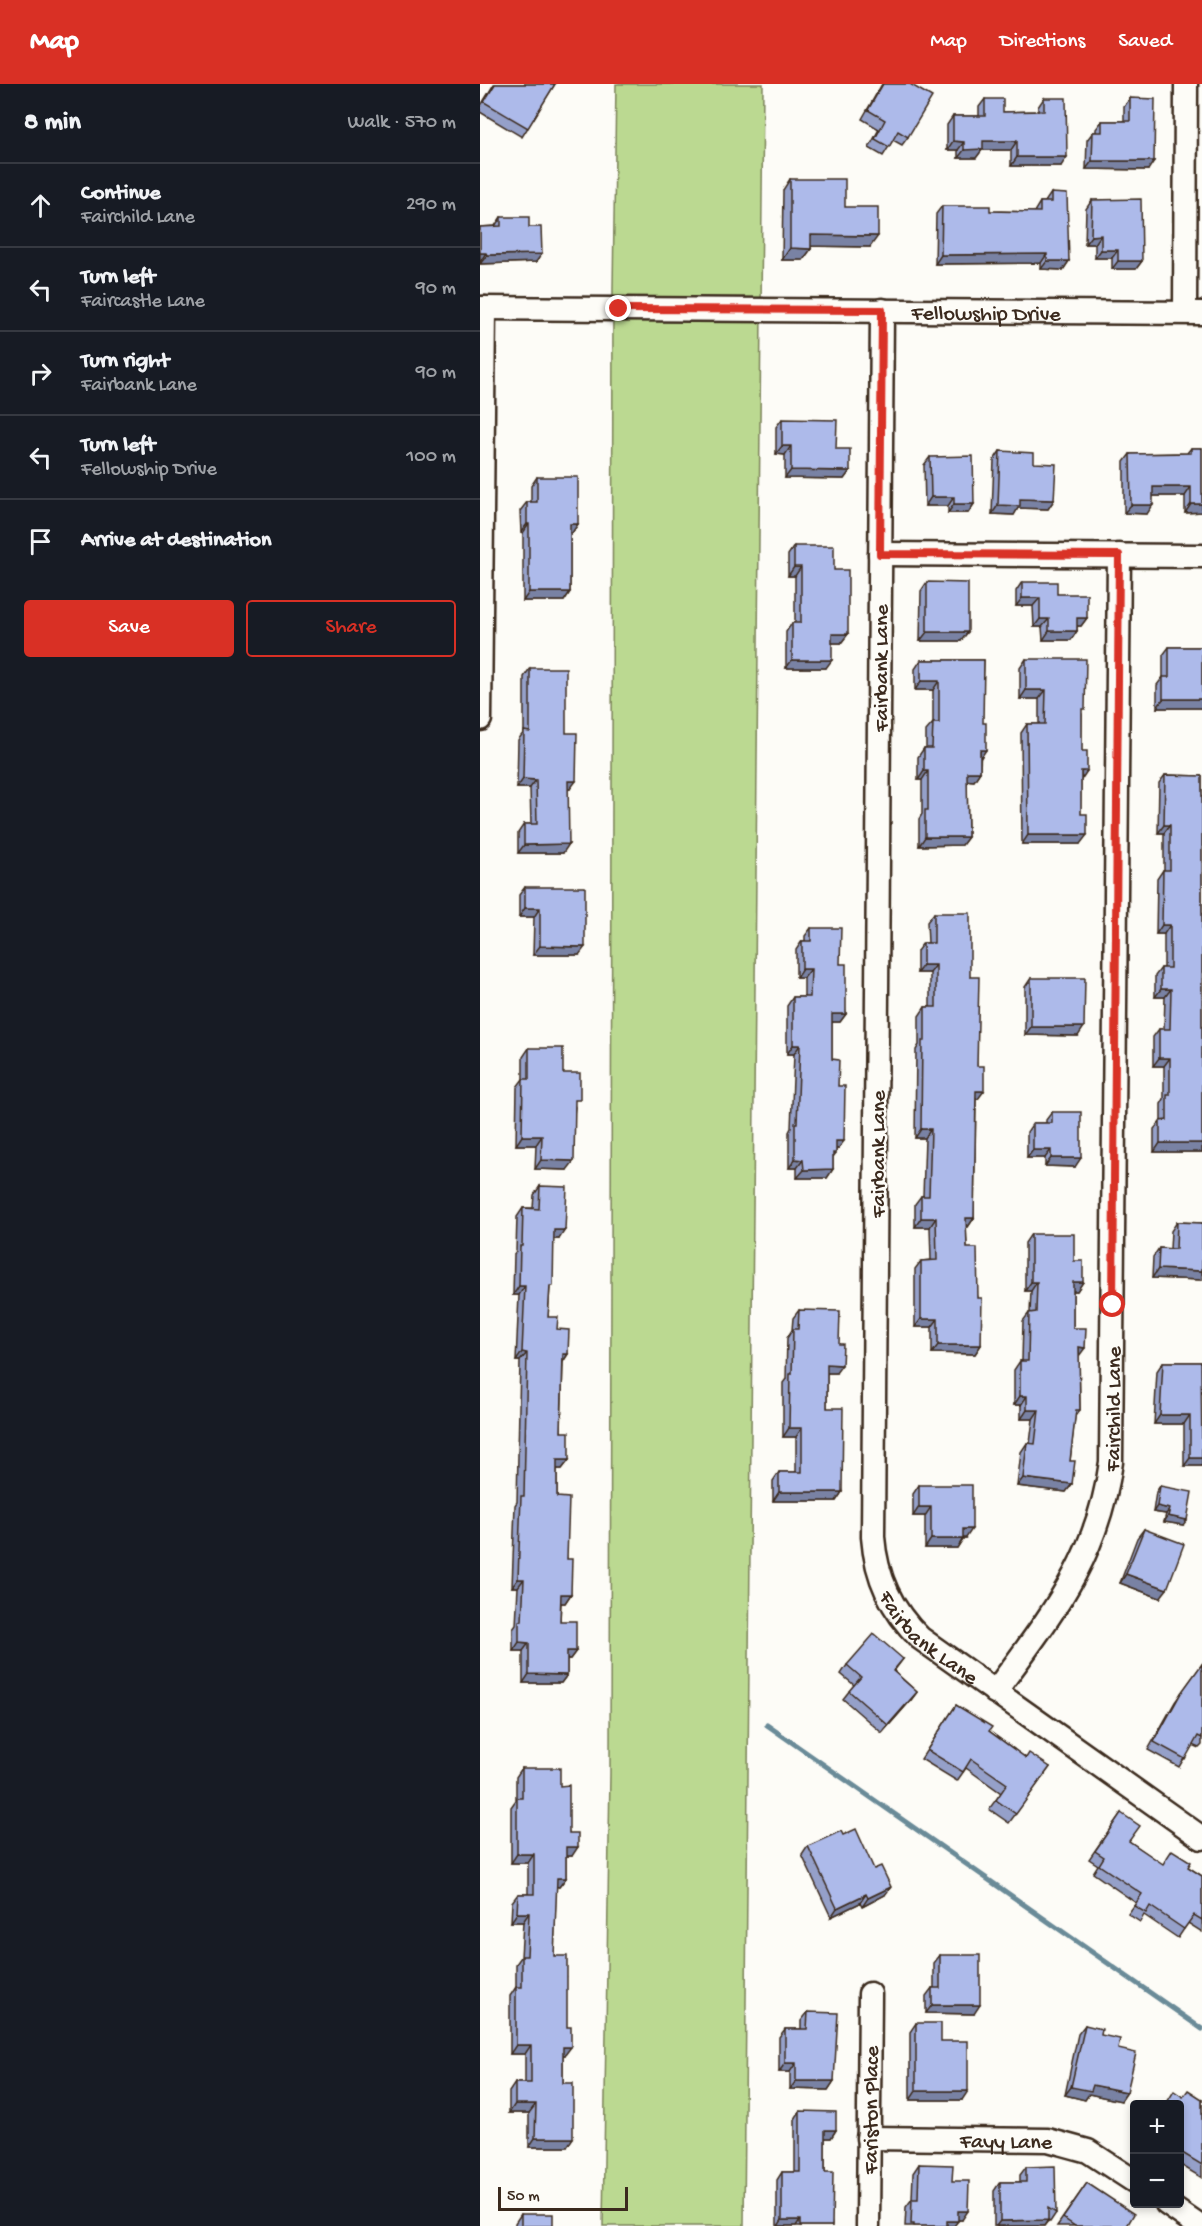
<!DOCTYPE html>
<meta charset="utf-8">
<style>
body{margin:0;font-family:"Gochi Hand",sans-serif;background:#242831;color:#f1f3f6}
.controls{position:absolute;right:18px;bottom:18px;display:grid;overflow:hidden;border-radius:6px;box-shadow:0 3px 9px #0003}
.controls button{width:54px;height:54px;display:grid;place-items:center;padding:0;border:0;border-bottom:2px solid #363941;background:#171b24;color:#f1f3f6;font:30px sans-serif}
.scale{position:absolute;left:18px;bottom:15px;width:130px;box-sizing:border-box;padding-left:6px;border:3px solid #3b2a1e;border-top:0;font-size:16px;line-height:21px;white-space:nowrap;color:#3b2a1e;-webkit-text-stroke:4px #fdfcf7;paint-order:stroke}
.stop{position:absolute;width:18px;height:18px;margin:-14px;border:4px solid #d93025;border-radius:50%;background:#fff}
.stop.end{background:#d93025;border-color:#fff;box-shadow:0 2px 6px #0008}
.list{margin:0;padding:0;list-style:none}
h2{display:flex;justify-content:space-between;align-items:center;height:78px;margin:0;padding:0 24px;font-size:26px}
h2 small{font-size:20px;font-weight:400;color:#9ea1a6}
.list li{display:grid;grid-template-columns:39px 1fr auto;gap:18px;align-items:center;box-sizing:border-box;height:84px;padding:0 24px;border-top:2px solid #363941}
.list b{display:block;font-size:22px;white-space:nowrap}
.list p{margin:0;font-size:20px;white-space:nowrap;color:#9ea1a6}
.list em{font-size:20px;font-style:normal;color:#9ea1a6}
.actions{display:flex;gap:12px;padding:18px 24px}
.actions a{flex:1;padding:14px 0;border:2px solid #d93025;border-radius:6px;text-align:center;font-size:21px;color:#d93025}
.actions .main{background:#d93025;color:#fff}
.icon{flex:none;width:33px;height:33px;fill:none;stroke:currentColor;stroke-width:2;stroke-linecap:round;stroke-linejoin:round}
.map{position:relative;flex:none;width:722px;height:2142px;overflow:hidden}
header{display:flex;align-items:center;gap:36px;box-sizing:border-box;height:84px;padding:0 30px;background:#d93025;color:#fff}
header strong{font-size:28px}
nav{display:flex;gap:33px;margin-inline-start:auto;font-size:21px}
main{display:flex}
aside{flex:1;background:#171b24}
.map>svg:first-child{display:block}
.green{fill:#bbd991;stroke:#7b8258;stroke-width:1.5}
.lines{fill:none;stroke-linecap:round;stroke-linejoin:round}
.stream{stroke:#6a8b98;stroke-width:5}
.minor-casing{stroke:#3b2a1e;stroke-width:27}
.minor{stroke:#fdfcf7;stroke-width:22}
.wall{fill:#95a0c9;stroke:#3b2a1e;stroke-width:1.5}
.shaded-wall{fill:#7982a4;stroke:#3b2a1e;stroke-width:1.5}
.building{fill:#adbaea;stroke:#3b2a1e;stroke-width:1.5}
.route{stroke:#d93025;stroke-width:8}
.labels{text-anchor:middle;stroke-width:5;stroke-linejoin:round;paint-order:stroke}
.street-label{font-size:22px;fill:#3b2a1e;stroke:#fdfcf7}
</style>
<header>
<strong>Map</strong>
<nav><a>Map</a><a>Directions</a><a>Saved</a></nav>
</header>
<main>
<aside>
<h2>8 min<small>Walk · 570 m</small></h2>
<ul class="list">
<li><svg class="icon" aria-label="ahead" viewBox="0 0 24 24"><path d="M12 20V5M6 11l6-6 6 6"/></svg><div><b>Continue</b><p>Fairchild Lane</p></div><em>290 m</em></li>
<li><svg class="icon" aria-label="left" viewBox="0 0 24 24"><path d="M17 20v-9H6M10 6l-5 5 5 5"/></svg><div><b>Turn left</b><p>Faircastle Lane</p></div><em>90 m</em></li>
<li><svg class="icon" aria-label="right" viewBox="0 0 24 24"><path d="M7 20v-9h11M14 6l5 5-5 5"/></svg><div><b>Turn right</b><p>Fairbank Lane</p></div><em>90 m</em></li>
<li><svg class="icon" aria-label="left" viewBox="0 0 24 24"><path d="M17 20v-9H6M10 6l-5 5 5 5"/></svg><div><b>Turn left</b><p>Fellowship Drive</p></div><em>100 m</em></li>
<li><svg class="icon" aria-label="arrive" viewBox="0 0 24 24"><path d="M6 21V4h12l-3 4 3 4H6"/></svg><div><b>Arrive at destination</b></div></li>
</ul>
<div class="actions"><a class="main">Save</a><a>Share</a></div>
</aside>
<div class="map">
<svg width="722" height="2142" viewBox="0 0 722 2142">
<rect width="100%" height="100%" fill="#fdfcf7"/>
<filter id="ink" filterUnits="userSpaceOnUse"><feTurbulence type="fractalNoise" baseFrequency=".0167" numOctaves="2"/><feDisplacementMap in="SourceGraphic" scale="12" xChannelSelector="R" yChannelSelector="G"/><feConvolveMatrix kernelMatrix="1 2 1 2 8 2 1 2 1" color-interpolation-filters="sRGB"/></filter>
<g filter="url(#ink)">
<polygon class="green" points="136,0 283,0 264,2142 123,2142 130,1690 133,205"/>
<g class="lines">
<polyline class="stream" points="287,1641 722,1945"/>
<defs>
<g id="minor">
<path id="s1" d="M0 224 722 229"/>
<path id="s2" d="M402 226 393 1453C396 1493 411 1526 440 1554L722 1754"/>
<polyline points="705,228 706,0"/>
<polyline points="400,470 722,472"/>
<polyline points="0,635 4,224"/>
<path id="s3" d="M515 1608C570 1532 618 1475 631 1378L639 471"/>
<path id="s4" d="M388 2054 568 2056 608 2067 654 2097"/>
<polyline points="687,2120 719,2142"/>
<path id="s5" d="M388 2142 390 1910"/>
</g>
</defs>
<use href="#minor" class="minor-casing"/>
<use href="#minor" class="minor"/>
</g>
<g class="wall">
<polygon points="14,0 75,0 42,53 0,28 0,23"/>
<polygon points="402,0 430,0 428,53 422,61 413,56 403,72 389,64 399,45 382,35"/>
<polygon points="564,14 581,82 531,82 531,66 502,66 496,74 478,74 478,66 467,66 467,41 473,32 499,32 499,23 505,15 523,28 558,27 558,23"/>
<polygon points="650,14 668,86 606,85 607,56 613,48 616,48 616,45 622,37 644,37 644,23"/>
<polygon points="310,95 365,123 390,163 331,162 331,165 323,176 302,176 303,106"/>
<polygon points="571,109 589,177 583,186 561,185 561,179 455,180 456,130 462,122 510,127 554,128 560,118 565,118"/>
<polygon points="612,116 662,177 656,185 632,185 632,174 615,174 615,160 605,160 606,125"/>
<polygon points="21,133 49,143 56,178 0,180 0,143 15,142"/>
<polygon points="302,335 356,365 370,387 364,395 305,394 305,371 296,370 296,343"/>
<polygon points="711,364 722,364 722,428 705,429 705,412 673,412 667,430 644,429 644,378 650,370 707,369"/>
<polygon points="520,367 554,379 574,416 568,425 538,424 534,431 512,430 514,376"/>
<polygon points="450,373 494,420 488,429 468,429 468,422 445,422 444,381"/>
<polygon points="57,393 98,440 92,449 90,449 90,508 84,517 43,517 43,449 41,448 40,427 47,418 51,418 51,402"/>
<polygon points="314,462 354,486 368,550 361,559 352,559 346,584 306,584 306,548 312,539 315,539 315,492 308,492 308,471"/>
<polygon points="447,498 481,557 440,557 441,507"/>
<polygon points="542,498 577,510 607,534 601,542 597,542 597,547 591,556 563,556 562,543 554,543 553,522 536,522 536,507"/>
<polygon points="689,563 722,563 722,624 677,624 677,601 683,593 683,571"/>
<polygon points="546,575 602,630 600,760 542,760 541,649 547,640 559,640 559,615 540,615 540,584"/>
<polygon points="441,576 504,576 500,688 494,697 487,696 488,753 482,761 439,762 439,735 442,730 442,696 438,696 438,673 444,664 446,664 446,647 453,639 453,606 435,606 435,585"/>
<polygon points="50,584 86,649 90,705 88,705 83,769 38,769 38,749 44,740 51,740 50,704 37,704 38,656 44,648 44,593"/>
<polygon points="685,691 722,692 722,1068 674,1068 674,1045 681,1037 681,1020 684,1015 684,982 673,982 673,953 679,945 684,945 685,913 675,913 675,892 681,884 684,884 684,850 676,850 677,795 683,786 684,786 684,749 678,749 679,699"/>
<polygon points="45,803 99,871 53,871 54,833 39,833 39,811"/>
<polygon points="454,829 490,893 497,982 498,1015 496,1015 494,1134 488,1143 486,1143 487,1164 498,1214 501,1261 495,1270 452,1269 452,1243 435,1243 435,1185 441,1177 451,1176 450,1143 435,1143 435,1120 441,1112 443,1112 445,1054 435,1054 436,966 439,961 439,932 445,923 450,923 450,889 437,889 437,867 443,859 448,859 447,838"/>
<polygon points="331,844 360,880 366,930 360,938 352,938 352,975 358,1002 358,1065 356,1065 356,1069 353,1073 353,1085 347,1094 317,1094 317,1084 309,1084 309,1048 311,1044 314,970 307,970 307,922 313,913 324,913 324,894 316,894 316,866 322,857 325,857 325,852"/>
<polygon points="551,894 598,952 545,951 545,903"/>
<polygon points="49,964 83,989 95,1023 87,1086 55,1085 56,1061 36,1061 37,1003 43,995 43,973"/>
<polygon points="572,1028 595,1083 565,1082 565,1074 547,1074 547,1048 553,1039 566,1039 566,1036"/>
<polygon points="60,1102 79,1155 73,1155 68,1233 77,1245 88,1270 83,1278 81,1348 89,1376 82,1385 77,1385 77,1413 87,1475 91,1510 85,1519 81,1519 80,1537 96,1567 90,1575 87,1575 87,1591 81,1599 43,1599 43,1567 33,1567 33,1545 36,1541 38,1503 32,1503 35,1421 37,1418 40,1277 36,1277 39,1211 33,1211 34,1170 36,1167 37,1133 43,1124 53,1124 54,1111"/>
<polygon points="697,1138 722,1139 722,1196 672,1194 673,1173 679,1164 690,1165 691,1147"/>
<polygon points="551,1150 594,1177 603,1198 597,1207 593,1207 593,1244 599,1272 600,1326 595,1332 590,1377 592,1400 586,1408 537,1402 541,1368 547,1359 550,1359 553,1335 541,1335 541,1321 534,1321 534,1286 540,1277 542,1277 543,1237 549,1229 550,1229 551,1207 545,1207 545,1159"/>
<polygon points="319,1226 356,1289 347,1289 347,1324 362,1408 356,1417 293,1417 293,1397 299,1388 316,1388 316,1353 303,1353 303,1299 306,1295 307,1254 312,1246 313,1234"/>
<polygon points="683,1278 721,1278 722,1382 704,1382 704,1340 674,1340 677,1287"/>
<polygon points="439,1401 486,1454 483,1454 477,1464 445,1464 445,1432 433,1432 433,1410"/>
<polygon points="680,1402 703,1441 684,1438 686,1430 673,1428 676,1408"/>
<polygon points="664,1445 680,1514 640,1499 657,1454"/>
<polygon points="423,1575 414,1587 437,1608 431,1616 402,1649 363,1615 374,1601 361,1590 367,1581"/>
<polygon points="722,1580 722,1661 719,1664 712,1661 699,1683 668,1666 695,1618"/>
<polygon points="476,1621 509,1647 546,1674 570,1683 529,1739 509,1725 521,1709 486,1684 477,1697 441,1675"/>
<polygon points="42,1684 80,1702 89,1749 92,1772 86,1772 86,1794 79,1803 76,1802 74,1872 85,1971 83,1971 83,1999 87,2063 49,2063 49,2029 29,2029 29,2008 35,1999 45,1999 45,1970 30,1970 30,1912 36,1903 36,1880 41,1873 43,1838 31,1838 32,1818 38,1810 48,1810 48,1779 31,1779 31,1723 36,1716 36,1693"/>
<polygon points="641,1729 649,1757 682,1780 708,1783 722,1792 722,1848 708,1839 698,1854 664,1831 660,1838 648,1830 656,1819 613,1789 618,1781 609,1775"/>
<polygon points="363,1751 394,1785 405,1811 382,1823 380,1819 351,1833 322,1771 328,1762"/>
<polygon points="460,1871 494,1930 446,1929 446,1912 452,1904 454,1904 454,1879"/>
<polygon points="328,1928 354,1997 348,2006 310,2005 310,1988 299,1988 299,1953 305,1945 321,1945 321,1937"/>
<polygon points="436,1939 461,1957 482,2016 430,2016 430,1948"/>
<polygon points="605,1941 621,1951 638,1965 647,2008 641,2017 609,2010 605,2016 585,2011 598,1950"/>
<polygon points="703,2013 722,2015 722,2094 699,2080 699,2020"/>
<polygon points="320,2027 356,2046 351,2054 345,2054 345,2088 352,2142 297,2142 297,2096 302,2088 315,2088 315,2035"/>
<polygon points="439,2080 472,2097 482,2136 478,2136 474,2142 425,2142 426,2123 432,2115 433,2089"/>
<polygon points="546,2083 576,2129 570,2138 568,2137 564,2142 514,2142 514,2107 520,2098 540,2098 540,2091"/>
<polygon points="607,2099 647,2142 577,2142"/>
<polygon points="41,2130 73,2142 35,2142 35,2139"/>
</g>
<g class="shaded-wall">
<polygon points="473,57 484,58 478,66 467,66"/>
<polygon points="503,57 537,57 531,66 502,66 496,74 478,74 484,66"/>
<polygon points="537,73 587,73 581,82 531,82"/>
<polygon points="612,77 674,77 668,86 606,85"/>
<polygon points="331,151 398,152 390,163 323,162"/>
<polygon points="621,151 615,160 605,160 611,152"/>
<polygon points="310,164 331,165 323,176 302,176"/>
<polygon points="621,166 638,166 632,174 615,174"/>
<polygon points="0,169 6,169 0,178"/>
<polygon points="62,170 56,178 0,180 7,171"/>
<polygon points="567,170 561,179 455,180 461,171"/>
<polygon points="567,177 589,177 583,186 561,185"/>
<polygon points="638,177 662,177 656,185 632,185"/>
<polygon points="302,362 311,362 305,371 296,370"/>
<polygon points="311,386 370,387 364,395 305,394"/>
<polygon points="673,403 711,403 705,412 667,412"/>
<polygon points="451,413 474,413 468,422 445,422"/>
<polygon points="540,415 574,416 568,425 538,424 534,431 512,430 518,421"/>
<polygon points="474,420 494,420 488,429 468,429"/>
<polygon points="711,420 722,420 722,428 705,429"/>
<polygon points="651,421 673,421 667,430 644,429"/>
<polygon points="47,440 49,440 43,449 41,448"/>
<polygon points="90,440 98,440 92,449 84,449"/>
<polygon points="314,483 321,483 315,492 308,492"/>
<polygon points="49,508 90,508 84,517 43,517"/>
<polygon points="542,514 560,514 553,522 536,522"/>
<polygon points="597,534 607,534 601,542 591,542"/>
<polygon points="560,535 569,535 562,543 554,543"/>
<polygon points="569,547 597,547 591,556 563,556"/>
<polygon points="447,548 488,548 481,557 440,557"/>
<polygon points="352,550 368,550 361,559 346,559"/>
<polygon points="312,576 352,576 346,584 306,584"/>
<polygon points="441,597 459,597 453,606 435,606"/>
<polygon points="546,606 566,606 559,615 540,615"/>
<polygon points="683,615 722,615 722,624 677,624"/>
<polygon points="500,666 506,666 500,675"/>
<polygon points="444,687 448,687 442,696 438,696"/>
<polygon points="601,687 607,687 601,696"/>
<polygon points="487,688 500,688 494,697 481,696"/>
<polygon points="43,695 56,696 50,704 37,704"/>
<polygon points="88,697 96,697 90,705 82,705"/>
<polygon points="684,741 690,741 684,749 678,749"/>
<polygon points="548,751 607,751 600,760 542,760"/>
<polygon points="445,753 488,753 482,761 439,762"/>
<polygon points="89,760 83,769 38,769 44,761"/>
<polygon points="45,824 60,824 54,833 39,833"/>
<polygon points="682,841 690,841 684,850 676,850"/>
<polygon points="60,862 105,863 99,871 53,871"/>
<polygon points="443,881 456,881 450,889 437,889"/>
<polygon points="322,885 331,885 324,894 316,894"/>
<polygon points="681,905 691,905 685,913 675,913"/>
<polygon points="352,930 366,930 360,938 345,938"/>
<polygon points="551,943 604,943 598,952 545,951"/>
<polygon points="313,961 320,961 314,970 307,970"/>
<polygon points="679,974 690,974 684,982 673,982"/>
<polygon points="496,1007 504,1007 498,1015 490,1015"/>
<polygon points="441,1045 451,1045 445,1054 435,1054"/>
<polygon points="42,1052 62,1052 56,1061 36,1061"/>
<polygon points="356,1057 364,1057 358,1065 350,1065"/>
<polygon points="680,1059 722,1059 722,1068 674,1068"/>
<polygon points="553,1066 571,1066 565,1074 547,1074"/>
<polygon points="571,1074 601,1074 595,1083 565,1082"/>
<polygon points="315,1075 323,1076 317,1084 309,1084"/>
<polygon points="61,1076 94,1077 87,1086 55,1085"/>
<polygon points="353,1085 347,1094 317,1094 324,1086"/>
<polygon points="441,1134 456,1134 450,1143 435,1143"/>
<polygon points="486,1134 494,1134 488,1143 480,1143"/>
<polygon points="74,1146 85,1146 79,1155 67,1155"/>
<polygon points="678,1185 722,1187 722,1196 672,1194"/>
<polygon points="551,1198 557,1198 551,1207 545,1207"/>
<polygon points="593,1198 603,1198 597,1207 587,1207"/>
<polygon points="39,1202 45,1202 39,1211 33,1211"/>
<polygon points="441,1235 458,1235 452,1243 435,1243"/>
<polygon points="458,1261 501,1261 495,1270 452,1269"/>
<polygon points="599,1263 605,1264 599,1272"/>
<polygon points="42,1268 47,1269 40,1277 36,1277"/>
<polygon points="83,1270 88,1270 82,1279"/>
<polygon points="347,1280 362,1281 356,1289 341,1289"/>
<polygon points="540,1312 547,1312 541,1321 534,1321"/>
<polygon points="547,1326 559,1326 553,1335 541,1335"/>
<polygon points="680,1331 710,1331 704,1340 674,1340"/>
<polygon points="309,1344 322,1344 316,1353 303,1353"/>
<polygon points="710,1374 722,1374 722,1382 704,1382"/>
<polygon points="77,1376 89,1376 82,1385 71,1385"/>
<polygon points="543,1394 592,1400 586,1408 537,1402"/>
<polygon points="299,1408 362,1408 356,1417 293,1417"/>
<polygon points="677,1422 690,1425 686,1430 673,1428"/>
<polygon points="439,1423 451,1423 445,1432 433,1432"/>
<polygon points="688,1432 707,1436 703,1441 684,1438"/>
<polygon points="483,1445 492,1445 486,1454 477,1454"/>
<polygon points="451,1455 483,1455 477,1464 445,1464"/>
<polygon points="646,1490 687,1505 680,1514 640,1499"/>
<polygon points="38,1495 44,1495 38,1503 32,1503"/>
<polygon points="81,1510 91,1510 85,1519 75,1519"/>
<polygon points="39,1558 49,1559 43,1567 33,1567"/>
<polygon points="87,1567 96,1567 90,1575 81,1575"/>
<polygon points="49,1590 87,1591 81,1599 43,1599"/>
<polygon points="437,1608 431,1616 402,1649 408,1641"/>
<polygon points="86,1763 98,1763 92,1772 80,1772"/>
<polygon points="37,1770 54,1770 48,1779 31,1779"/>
<polygon points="77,1794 86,1794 79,1803 70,1802"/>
<polygon points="411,1803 405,1811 382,1823 388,1814"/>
<polygon points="386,1810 380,1819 351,1833 357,1824"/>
<polygon points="37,1829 49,1829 43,1838 31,1838"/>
<polygon points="452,1921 500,1921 494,1930 446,1929"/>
<polygon points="36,1961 51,1961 45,1970 30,1970"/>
<polygon points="83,1963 91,1963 85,1971 77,1971"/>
<polygon points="305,1979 316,1979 310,1988 299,1988"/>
<polygon points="316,1997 354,1997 348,2006 310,2005"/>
<polygon points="613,2001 647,2008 641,2017 609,2010 605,2016 585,2011 591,2003"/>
<polygon points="436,2007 488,2007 482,2016 430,2016"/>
<polygon points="35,2020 56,2020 49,2029 29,2029"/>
<polygon points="345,2046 356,2046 351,2054 339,2054"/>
<polygon points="55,2054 93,2054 87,2063 49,2063"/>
<polygon points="478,2127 488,2127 482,2136 472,2136"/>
<polygon points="302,2136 320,2136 316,2142 298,2142"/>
<polygon points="568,2136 564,2142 516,2142 520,2137"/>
<polygon points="467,2137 478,2137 474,2142 463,2142"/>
</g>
<g class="building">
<polygon points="15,0 75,0 48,44 4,18"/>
<polygon points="403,0 430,0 452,13 428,53 418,47 409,63 395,55 405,36 388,26"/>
<polygon points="564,14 586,14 587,73 537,73 537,57 503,57 503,65 484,66 484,58 473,57 473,32 505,32 505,15 523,15 523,28 564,27"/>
<polygon points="650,14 675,15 674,77 612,77 613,48 622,48 622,37 650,37"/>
<polygon points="310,95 365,95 365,123 398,123 398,152 331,151 331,165 310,164"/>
<polygon points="571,109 587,110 589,177 567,177 567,170 461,171 462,122 510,122 510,127 560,128 560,118 571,118"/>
<polygon points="661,115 662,177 638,177 638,166 621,166 621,151 611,152 612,116"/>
<polygon points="21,133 49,133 49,143 61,143 62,170 7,171 6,169 0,169 0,143 21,142"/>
<polygon points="302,335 357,336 356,365 370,365 370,387 311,386 311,362 302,362"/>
<polygon points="711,364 722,364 722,420 711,420 711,403 673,403 673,421 651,421 650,370 711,369"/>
<polygon points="520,367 554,369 554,379 576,380 574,416 540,415 540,422 518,421"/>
<polygon points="493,372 494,420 474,420 474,413 451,413 450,373"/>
<polygon points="57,393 98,393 98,440 90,440 90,508 49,508 49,440 47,440 47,418 57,418"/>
<polygon points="314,462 354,462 354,486 368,486 368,550 352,550 352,576 312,576 312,539 321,539 321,483 314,483"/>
<polygon points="447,498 488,499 488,548 447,548"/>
<polygon points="542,498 577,498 577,510 607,510 607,534 597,534 597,547 569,547 569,535 560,535 560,514 542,514"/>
<polygon points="689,563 722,563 722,615 683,615 683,593 689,593"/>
<polygon points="546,575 606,575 605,625 602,625 602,667 607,667 607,687 601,687 601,730 607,730 607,751 548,751 547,640 565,640 566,606 546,606"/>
<polygon points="441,576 504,576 503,639 506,639 506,666 500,666 500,688 487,688 488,753 445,753 445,726 448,726 448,687 444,687 444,664 452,664 453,639 459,639 459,597 441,597"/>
<polygon points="50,584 86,584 86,649 97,649 96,697 88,697 89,760 44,761 44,740 57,740 56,696 43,695 44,647 50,648"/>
<polygon points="685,691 722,692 722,1059 680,1059 680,1037 687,1036 687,1011 690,1011 690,974 679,974 679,945 690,945 691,905 681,905 681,884 690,884 690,841 682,841 683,786 690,786 690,741 684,741"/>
<polygon points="45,803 105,803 105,863 60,862 60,824 45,824"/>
<polygon points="454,829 490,829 490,893 499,893 497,982 504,982 504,1007 496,1007 494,1134 486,1134 487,1164 497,1164 498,1214 502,1214 501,1261 458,1261 458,1235 441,1235 441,1177 457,1176 456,1134 441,1134 441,1112 449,1112 451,1045 441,1045 442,957 445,957 445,923 456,923 456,881 443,881 443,859 454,859"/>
<polygon points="331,844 361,844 360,880 366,880 366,930 352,930 352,975 359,976 358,1002 365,1002 364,1057 356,1057 356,1069 353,1069 353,1085 324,1086 323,1076 315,1075 315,1039 317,1039 320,961 313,961 313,913 330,913 331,885 322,885 322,857 331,857"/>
<polygon points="551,894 605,894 604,943 551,943"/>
<polygon points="49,964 83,964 83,989 100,989 100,1016 95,1016 94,1077 61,1076 62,1052 42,1052 43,995 49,995"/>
<polygon points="572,1028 601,1028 601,1074 571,1074 571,1066 553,1066 553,1039 572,1039"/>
<polygon points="60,1102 87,1103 85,1146 74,1146 73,1202 70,1202 68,1233 78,1233 77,1245 89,1246 88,1270 83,1270 81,1348 89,1348 89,1376 77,1376 77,1413 89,1414 87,1475 92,1475 91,1510 81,1510 80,1537 96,1537 96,1567 87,1567 87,1591 49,1590 49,1559 39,1558 39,1537 42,1537 44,1495 38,1495 41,1412 44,1412 47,1269 42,1268 45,1202 39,1202 40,1162 42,1162 43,1124 59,1125"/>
<polygon points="697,1138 722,1139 722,1187 678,1185 679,1164 696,1165"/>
<polygon points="551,1150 594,1150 594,1177 603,1177 603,1198 593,1198 593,1244 606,1244 605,1264 599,1263 600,1326 596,1326 590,1377 595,1377 592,1400 543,1394 547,1359 555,1360 559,1326 547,1326 547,1312 540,1312 540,1277 548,1277 549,1229 556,1228 557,1198 551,1198"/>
<polygon points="319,1226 360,1227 359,1260 363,1260 362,1281 347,1280 347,1324 363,1324 362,1408 299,1408 299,1388 322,1388 322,1344 309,1344 310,1290 312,1290 313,1245 318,1245"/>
<polygon points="683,1278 721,1278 722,1374 710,1374 710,1331 680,1331"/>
<polygon points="439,1401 492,1401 492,1445 483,1445 483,1455 451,1455 451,1423 439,1423"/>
<polygon points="680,1402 712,1408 707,1436 688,1432 690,1425 677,1422"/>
<polygon points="664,1445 704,1460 687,1505 646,1490"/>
<polygon points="394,1550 423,1575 413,1587 437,1608 408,1641 369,1607 381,1593 367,1581"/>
<polygon points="722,1580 722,1654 718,1652 705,1675 674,1658 701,1609"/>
<polygon points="476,1621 512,1643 509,1647 546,1674 549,1669 570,1683 536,1730 516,1716 527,1700 491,1675 483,1688 447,1666"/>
<polygon points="42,1684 80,1684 80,1702 89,1701 89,1749 98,1749 98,1763 86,1763 86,1794 77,1794 74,1872 87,1872 87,1943 91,1943 91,1963 83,1963 83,1999 93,1999 93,2054 55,2054 56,2020 35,2020 35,1999 51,1999 51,1961 36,1961 36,1903 42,1903 42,1872 47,1872 49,1829 37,1829 38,1810 54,1810 54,1770 37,1770 37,1714 42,1714"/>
<polygon points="641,1729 660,1742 649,1757 683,1780 692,1766 711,1778 708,1783 722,1792 722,1836 714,1831 704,1845 670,1822 666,1829 654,1822 662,1810 619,1781 624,1773 615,1767"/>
<polygon points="376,1745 394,1785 401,1782 411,1803 388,1814 386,1810 357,1824 328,1762 361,1747 363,1751"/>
<polygon points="460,1871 500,1871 500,1921 452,1921 452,1904 460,1904"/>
<polygon points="328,1928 358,1929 354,1997 316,1997 316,1979 305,1979 305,1945 327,1945"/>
<polygon points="436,1939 461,1939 461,1957 488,1957 488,2007 436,2007"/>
<polygon points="605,1941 622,1945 621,1951 640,1955 638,1965 656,1969 647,2008 613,2001 611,2007 591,2003"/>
<polygon points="708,2006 722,2015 722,2081 699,2067 699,2020 686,2020 694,2007 703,2013"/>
<polygon points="320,2027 356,2028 356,2046 345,2046 345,2088 353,2088 352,2142 320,2142 320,2136 302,2136 302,2088 320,2088"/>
<polygon points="439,2080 473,2081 472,2097 489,2097 488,2127 478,2127 478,2137 467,2137 467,2142 434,2142 434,2140 431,2140 432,2115 438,2115"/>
<polygon points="575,2082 576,2129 568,2124 568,2136 520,2137 520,2098 546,2098 546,2083"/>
<polygon points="607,2099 654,2130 647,2142 595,2142 583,2134"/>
<rect x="41" y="2130" width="32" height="12"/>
</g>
</g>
<g class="lines" filter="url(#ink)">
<polyline class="route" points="139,225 402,226 400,470 639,471 633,1221"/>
</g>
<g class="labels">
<g class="street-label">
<text dy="8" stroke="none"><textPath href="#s1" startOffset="506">Fellowship Drive</textPath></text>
<text transform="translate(399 584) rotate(-90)" y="8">Fairbank Lane</text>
<text transform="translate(396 1070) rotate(-90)" y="8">Fairbank Lane</text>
<text dy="8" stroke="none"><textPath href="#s3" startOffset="314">Fairchild Lane</textPath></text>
<text dy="8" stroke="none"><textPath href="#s2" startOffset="1347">Fairbank Lane</textPath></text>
<text dy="8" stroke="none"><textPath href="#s5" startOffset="116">Fariston Place</textPath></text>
<text dy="8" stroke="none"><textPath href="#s4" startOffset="138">Fayy Lane</textPath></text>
</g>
</g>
</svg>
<div class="controls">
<button>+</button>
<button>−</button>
</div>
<div class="scale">50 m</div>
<div class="stop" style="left:633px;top:1221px"></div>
<div class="stop end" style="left:139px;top:225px"></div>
</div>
</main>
